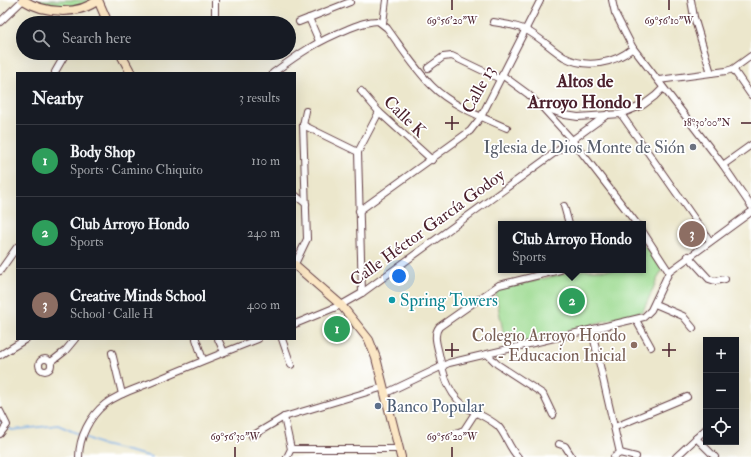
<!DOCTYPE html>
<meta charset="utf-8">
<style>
body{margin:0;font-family:"IM FELL Double Pica",serif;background:#20242c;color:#f1f3f6}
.controls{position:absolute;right:12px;bottom:12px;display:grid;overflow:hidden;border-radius:0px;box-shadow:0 4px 16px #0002}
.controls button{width:36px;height:36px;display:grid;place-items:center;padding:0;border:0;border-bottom:1px solid #363941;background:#171b24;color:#f1f3f6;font:20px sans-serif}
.you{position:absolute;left:399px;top:276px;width:14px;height:14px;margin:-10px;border:3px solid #fff;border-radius:50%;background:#1a73e8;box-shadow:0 0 0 6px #1a73e833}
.badge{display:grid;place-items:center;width:26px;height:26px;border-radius:50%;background:#b45309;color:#fff;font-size:13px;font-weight:700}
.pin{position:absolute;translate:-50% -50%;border:2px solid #fff;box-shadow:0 1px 4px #0006}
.popup{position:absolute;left:498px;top:221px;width:148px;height:52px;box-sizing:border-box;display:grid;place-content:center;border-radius:0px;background:#171b24;filter:drop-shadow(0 1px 3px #0005);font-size:13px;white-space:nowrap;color:#9ea1a6}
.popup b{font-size:15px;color:#f1f3f6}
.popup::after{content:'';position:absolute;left:50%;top:100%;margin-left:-8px;border:8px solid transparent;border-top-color:#171b24}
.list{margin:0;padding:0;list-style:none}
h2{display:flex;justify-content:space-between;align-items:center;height:52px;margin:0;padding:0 16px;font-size:17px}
h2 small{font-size:13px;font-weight:400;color:#9ea1a6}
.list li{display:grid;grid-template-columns:26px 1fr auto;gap:12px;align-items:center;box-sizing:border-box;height:72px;padding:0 16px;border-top:1px solid #363941}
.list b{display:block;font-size:15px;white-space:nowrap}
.list p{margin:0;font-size:13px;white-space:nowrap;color:#9ea1a6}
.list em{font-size:13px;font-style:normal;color:#9ea1a6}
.icon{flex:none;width:22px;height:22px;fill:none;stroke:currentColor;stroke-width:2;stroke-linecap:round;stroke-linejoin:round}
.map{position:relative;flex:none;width:751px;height:457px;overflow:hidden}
.search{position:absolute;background:#171b24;box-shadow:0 4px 16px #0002;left:16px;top:16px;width:280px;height:44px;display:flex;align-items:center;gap:10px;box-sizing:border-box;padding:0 14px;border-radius:22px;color:#9ea1a6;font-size:15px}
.panel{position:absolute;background:#171b24;box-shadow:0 4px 16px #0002;left:16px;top:72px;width:280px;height:268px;border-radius:0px}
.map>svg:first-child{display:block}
.green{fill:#9bda8f;stroke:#727c5d}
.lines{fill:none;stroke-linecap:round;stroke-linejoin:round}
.stream{stroke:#7aaee8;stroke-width:1.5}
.street-casing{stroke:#623d43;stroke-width:8}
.secondary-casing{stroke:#623d43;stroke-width:10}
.street{stroke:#fff;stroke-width:6}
.secondary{stroke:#fbe6c4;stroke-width:8}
.ticks{fill:none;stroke:#4a1f2b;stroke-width:1.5}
.worship-dot{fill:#6b7280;stroke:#fff;stroke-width:1.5}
.culture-dot{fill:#0f9aa8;stroke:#fff;stroke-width:1.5}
.education-dot{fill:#8d6e63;stroke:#fff;stroke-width:1.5}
.service-dot{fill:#5c6f8a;stroke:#fff;stroke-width:1.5}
.labels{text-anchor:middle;stroke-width:3.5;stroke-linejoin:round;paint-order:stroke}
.street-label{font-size:17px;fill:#4a1f2b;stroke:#fff}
.worship-label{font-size:17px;fill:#5b616d;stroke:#fff;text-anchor:end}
.culture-label{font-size:17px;fill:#0d838f;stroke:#fff;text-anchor:start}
.education-label{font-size:17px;fill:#785e54;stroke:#fff;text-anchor:end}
.service-label{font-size:17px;fill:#4e5e75;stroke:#fff;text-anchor:start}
.neighbourhood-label{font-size:18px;font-weight:bold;fill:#4a1f2b;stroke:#fff}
.ticks-label{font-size:10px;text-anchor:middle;fill:#4a1f2b;stroke:#fff;stroke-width:3.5;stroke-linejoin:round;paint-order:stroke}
</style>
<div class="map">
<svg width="751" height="457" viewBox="0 0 751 457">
<rect width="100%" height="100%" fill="#fff"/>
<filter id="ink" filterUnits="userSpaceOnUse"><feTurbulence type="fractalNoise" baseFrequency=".025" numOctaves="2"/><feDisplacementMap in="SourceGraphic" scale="8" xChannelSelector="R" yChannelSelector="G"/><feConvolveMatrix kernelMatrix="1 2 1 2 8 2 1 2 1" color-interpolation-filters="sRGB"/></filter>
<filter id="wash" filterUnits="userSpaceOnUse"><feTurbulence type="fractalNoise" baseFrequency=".012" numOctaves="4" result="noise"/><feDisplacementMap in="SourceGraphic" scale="16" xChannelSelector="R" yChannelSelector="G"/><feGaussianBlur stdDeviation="0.9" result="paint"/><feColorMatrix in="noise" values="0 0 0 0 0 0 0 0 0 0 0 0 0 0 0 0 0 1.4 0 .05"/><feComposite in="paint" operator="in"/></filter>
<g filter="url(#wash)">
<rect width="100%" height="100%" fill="#ece7cc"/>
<g class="green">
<path d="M31 0H91C77 11 47 8 31 0Z"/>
<polygon points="643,244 662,269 643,311 506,347 495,290 580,270 643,270"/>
</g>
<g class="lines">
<g class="stream">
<polyline points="0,421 5,426"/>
<polyline points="8,428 12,430 58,425 81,435"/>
<polyline points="85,437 103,445 152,457"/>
</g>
</g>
</g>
<g filter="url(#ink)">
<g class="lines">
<defs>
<g id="street">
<polyline points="215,0 215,14"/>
<polyline points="612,0 615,13 633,48 723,165 751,206"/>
<polyline points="691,0 694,17 711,73"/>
<polyline points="309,18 319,41"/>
<polyline points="0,22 23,0"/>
<polyline points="299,22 350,2"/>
<path d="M493 22C503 24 516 25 526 30 540 37 551 49 564 57 586 69 614 64 633 48"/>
<polyline points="96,23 106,17"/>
<polyline points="383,23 386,0"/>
<polyline points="428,68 443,57 452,56 500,79"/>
<polyline points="733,69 751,95"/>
<polyline points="55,72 66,53"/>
<path d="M273 73C300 53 316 42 348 29 358 25 367 21 378 21L387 28C401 47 415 69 432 86 452 106 482 117 507 128"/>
<polyline points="502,75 528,94 540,106 565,115 578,117 621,114 643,105 655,96 663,88"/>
<polyline points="659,80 726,71 733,69 751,56"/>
<polyline points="361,91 379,112 432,160"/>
<polyline points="542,107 572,140 637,224"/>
<polyline points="621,114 710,241"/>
<polyline points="303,125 358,152"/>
<polyline points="723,165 751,145"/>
<polyline points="295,195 306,204"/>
<polyline points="564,206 569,224"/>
<polyline points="359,211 470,131 481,117 540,1"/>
<polyline points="643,232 669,272"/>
<polyline points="688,256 709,279 715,281 725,279"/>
<polyline points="295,264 307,239 303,125 306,111"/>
<polyline points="0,271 17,247"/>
<polyline points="362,293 358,152 379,112"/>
<polyline points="655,304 683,316 693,328"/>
<polyline points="636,320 651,347"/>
<polyline points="295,324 341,305 362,293 608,114"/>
<polyline points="592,331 620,453"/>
<polyline points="196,339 203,360"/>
<polyline points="218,339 224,352"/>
<polyline points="282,339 291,365"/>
<polyline points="112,353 122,394"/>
<polyline points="0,355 26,339"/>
<polyline points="488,355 497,364 543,394 553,415"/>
<circle cx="45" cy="365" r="6"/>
<polyline points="51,362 65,351 75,339"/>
<polyline points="386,393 449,363 644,317 651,310 669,272 751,212"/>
<polyline points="0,411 7,425 0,434"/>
<polyline points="284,417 291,449 287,457"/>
<polyline points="615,427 687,397"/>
<polyline points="252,436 284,417 384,387"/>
<polyline points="448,436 464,430 475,413"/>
<polyline points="696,438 715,457"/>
<polyline points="559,444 565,446 572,457"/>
<polyline points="291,449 399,449"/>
<path d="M79 457C79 437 90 416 105 404 118 394 135 389 150 383 185 368 222 353 258 339"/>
<path d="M518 457C509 448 506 435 498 426 490 419 480 415 471 410 449 398 444 377 439 354 437 344 433 335 439 327L499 285 560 270"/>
<polyline points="614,457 620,453 636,457"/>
<polyline points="676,457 706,429"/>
</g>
<g id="secondary">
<path d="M23 0C43 13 78 16 98 0"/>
<polyline points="98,0 108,23"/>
<polyline points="120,53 131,73"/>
<polyline points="295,265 341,305 369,340 376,358 401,457"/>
</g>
</defs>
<use href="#street" class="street-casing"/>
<use href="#secondary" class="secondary-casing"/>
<use href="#street" class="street"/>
<use href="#secondary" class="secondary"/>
</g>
</g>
<path class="ticks" d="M452 0V10M669 0V10M452 116V130M445 123H459M741 123H751M452 343V357M669 343V357M445 350H459M662 350H676M235 447V457M452 447V457"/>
<circle class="worship-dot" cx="693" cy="147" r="4"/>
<circle class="culture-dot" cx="392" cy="300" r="4"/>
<circle class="education-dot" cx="634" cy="345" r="4"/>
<circle class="service-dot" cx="378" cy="406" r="4"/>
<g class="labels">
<g class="street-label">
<text transform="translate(478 89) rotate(-62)" y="6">Calle 13</text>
<text transform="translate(405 116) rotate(44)" y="6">Calle K</text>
<text transform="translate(427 227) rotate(-36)" y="6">Calle Héctor García Godoy</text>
</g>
<g class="worship-label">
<text x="685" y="153">Iglesia de Dios Monte de Sión</text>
</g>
<g class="culture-label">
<text x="400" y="306">Spring Towers</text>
</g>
<g class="education-label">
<text x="626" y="341">Colegio Arroyo Hondo<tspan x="626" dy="20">- Educacion Inicial</tspan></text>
</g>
<g class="service-label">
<text x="386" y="412">Banco Popular</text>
</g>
<g class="neighbourhood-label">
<text x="585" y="87">Altos de<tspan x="585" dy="21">Arroyo Hondo I</tspan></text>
</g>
</g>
<g class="ticks-label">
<text x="452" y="24">69°56'20"W</text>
<text x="669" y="24">69°56'10"W</text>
<text x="707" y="126">18°30'00"N</text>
<text x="235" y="440">69°56'30"W</text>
<text x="452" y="440">69°56'20"W</text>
</g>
</svg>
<div class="controls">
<button>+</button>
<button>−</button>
<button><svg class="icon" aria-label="locate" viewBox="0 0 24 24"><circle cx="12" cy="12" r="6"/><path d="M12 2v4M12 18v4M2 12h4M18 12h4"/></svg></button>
</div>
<div class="you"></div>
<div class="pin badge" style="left:337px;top:329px;background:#2e9e5b">1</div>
<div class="pin badge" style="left:572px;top:301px;background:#2e9e5b">2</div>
<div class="popup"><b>Club Arroyo Hondo</b>Sports</div>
<div class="pin badge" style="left:692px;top:234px;background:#8d6e63">3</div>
<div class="search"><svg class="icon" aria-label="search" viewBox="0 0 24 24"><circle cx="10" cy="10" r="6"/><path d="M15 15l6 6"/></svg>Search here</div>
<section class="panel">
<h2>Nearby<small>3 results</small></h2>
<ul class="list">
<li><span class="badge" style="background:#2e9e5b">1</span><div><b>Body Shop</b><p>Sports · Camino Chiquito</p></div><em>110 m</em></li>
<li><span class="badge" style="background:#2e9e5b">2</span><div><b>Club Arroyo Hondo</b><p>Sports</p></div><em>240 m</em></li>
<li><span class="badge" style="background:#8d6e63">3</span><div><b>Creative Minds School</b><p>School · Calle H</p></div><em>400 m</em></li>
</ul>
</section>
</div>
